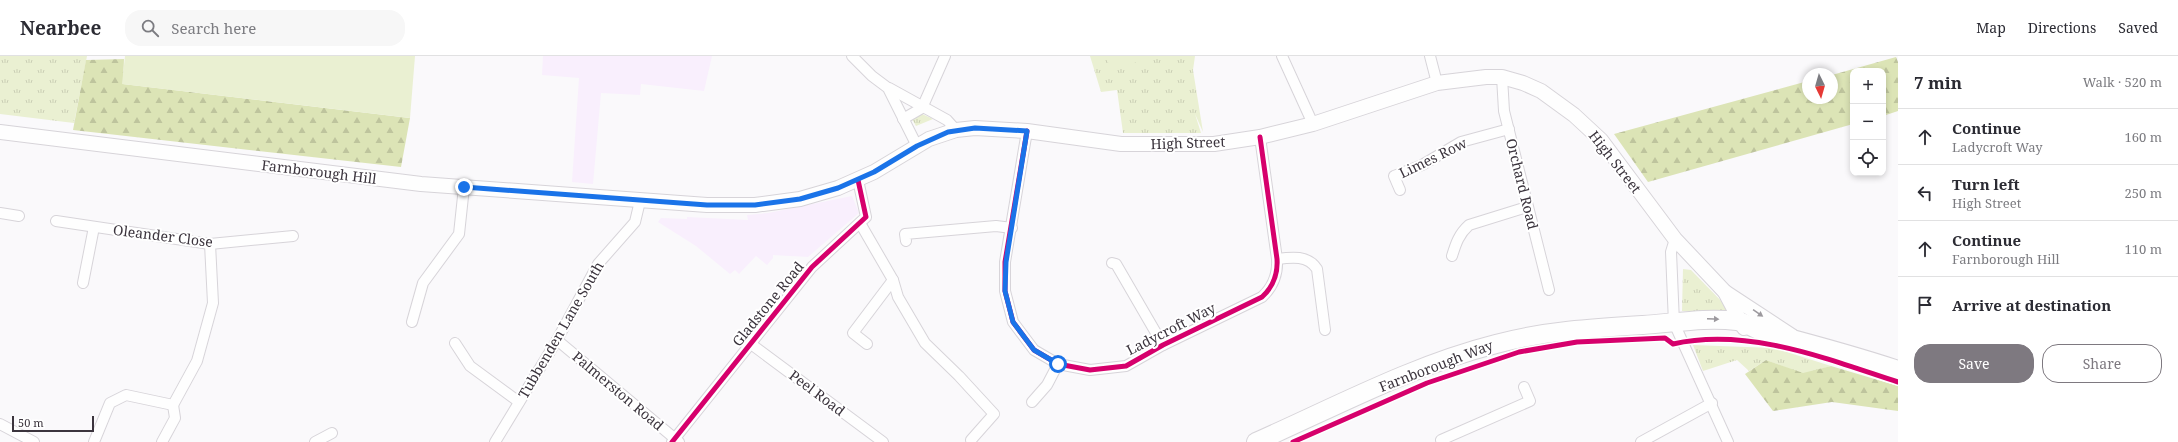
<!DOCTYPE html>
<meta charset="utf-8">
<style>
body{margin:0;font-family:"Noto Serif",serif;background:#f7f7f7;color:#2b2b33}
.controls{position:absolute;right:12px;top:12px;display:grid;overflow:hidden;border-radius:8px;box-shadow:0 2px 6px #0003}
.controls button{width:36px;height:36px;display:grid;place-items:center;padding:0;border:0;border-bottom:1px solid #e1e1e2;background:#fff;color:#2b2b33;font:20px sans-serif}
.compass{position:absolute;left:1802px;top:12px;width:36px;height:36px;border-radius:50%;background:#fff;box-shadow:0 2px 6px #0003;rotate:175deg}
.scale{position:absolute;left:12px;bottom:10px;width:82px;box-sizing:border-box;padding-left:4px;border:2px solid #3b343d;border-top:0;font-size:11px;line-height:14px;white-space:nowrap;color:#3b343d;-webkit-text-stroke:3px #fff;paint-order:stroke}
.stop{position:absolute;width:12px;height:12px;margin:-9px;border:3px solid #1a73e8;border-radius:50%;background:#fff}
.stop.end{background:#1a73e8;border-color:#fff;box-shadow:0 1px 4px #0008}
.list{margin:0;padding:0;list-style:none}
h2{display:flex;justify-content:space-between;align-items:center;height:52px;margin:0;padding:0 16px;font-size:17px}
h2 small{font-size:13px;font-weight:400;color:#7c7c81}
.list li{display:grid;grid-template-columns:26px 1fr auto;gap:12px;align-items:center;box-sizing:border-box;height:56px;padding:0 16px;border-top:1px solid #e1e1e2}
.list b{display:block;font-size:15px;white-space:nowrap}
.list p{margin:0;font-size:13px;white-space:nowrap;color:#7c7c81}
.list em{font-size:13px;font-style:normal;color:#7c7c81}
.actions{display:flex;gap:8px;padding:12px 16px}
.actions a{flex:1;padding:9px 0;border:1px solid #7e7980;border-radius:16px;text-align:center;font-size:14px;color:#7e7980}
.actions .main{background:#7e7980;color:#fff}
.icon{flex:none;width:22px;height:22px;fill:none;stroke:currentColor;stroke-width:2;stroke-linecap:round;stroke-linejoin:round}
.map{position:relative;flex:none;width:1898px;height:386px;overflow:hidden}
header{display:flex;align-items:center;gap:24px;box-sizing:border-box;height:56px;padding:0 20px;background:#fff;border-bottom:1px solid #e1e1e2}
header strong{font-size:19px}
nav{display:flex;gap:22px;margin-inline-start:auto;font-size:14px}
.search{width:280px;height:36px;background:#f7f7f7;display:flex;align-items:center;gap:10px;box-sizing:border-box;padding:0 14px;border-radius:16px;color:#7c7c81;font-size:15px}
main{display:flex}
aside{flex:1;background:#fff}
.map>svg:first-child{display:block}
.built{fill:#f9effd}
.grass{fill:url(#grass-tufts)}
.forest{fill:url(#forest-firs)}
.garden{fill:#eaf0d2}
.lines{fill:none;stroke-linecap:round;stroke-linejoin:round}
.street-casing{stroke:#d7d4d9;stroke-width:12}
.secondary-casing{stroke:#d7d4d9;stroke-width:16}
.highway-casing{stroke:#d7d4d9;stroke-width:20}
.street{stroke:#fefefe;stroke-width:10}
.secondary{stroke:#fefefe;stroke-width:14}
.highway{stroke:#fefefe;stroke-width:18}
.cycleway-casing{stroke:#fff;stroke-width:8}
.cycleway{stroke:#d6006c;stroke-width:5}
.oneway{fill:#9c999e}
.route{stroke:#1a73e8;stroke-width:5}
.labels{text-anchor:middle;stroke-width:4;stroke-linejoin:round;paint-order:stroke}
.street-label{font-size:14px;fill:#3b343d;stroke:#fff}
</style>
<header>
<strong>Nearbee</strong>
<div class="search"><svg class="icon" aria-label="search" viewBox="0 0 24 24"><circle cx="10" cy="10" r="6"/><path d="M15 15l6 6"/></svg>Search here</div>
<nav><a>Map</a><a>Directions</a><a>Saved</a></nav>
</header>
<main>
<div class="map">
<svg width="1898" height="386" viewBox="0 0 1898 386">
<defs>
<pattern id="grass-tufts" width="24" height="20" patternUnits="userSpaceOnUse"><rect width="24" height="20" fill="#eaf0d2"/><path d="M3 7l-1-3M5 7V3M7 7l1-3M15 17l-1-3M17 17v-4M19 17l1-3" fill="none" stroke="#caceb5"/></pattern>
<pattern id="forest-firs" width="22" height="20" patternUnits="userSpaceOnUse"><rect width="22" height="20" fill="#dce4b6"/><path d="M5 1l3.5 6h-7zM16 11l3.5 6h-7z" fill="#bec49d"/></pattern>
</defs>
<rect width="100%" height="100%" fill="#faf9fb"/>
<g class="built">
<polygon points="543,0 712,0 704,35 641,28 640,39 601,37 593,128 572,126 579,22 542,19"/>
<polygon points="852,140 859,157 808,201 773,199 773,202 767,209 756,200 739,218 735,214 730,218 696,190 658,166 661,162 687,163 687,161 748,164 747,159 768,157"/>
</g>
<g class="grass">
<polygon points="0,0 87,0 74,67 0,58"/>
<polygon points="1090,0 1195,0 1193,14 1203,76 1195,58 1201,77 1123,77 1117,34 1101,36"/>
<polygon points="922,58 933,63 916,70 912,63"/>
<polygon points="1683,213 1691,214 1729,253 1726,258 1682,255"/>
<polygon points="1693,289 1774,292 1831,310 1803,318 1766,304 1749,315 1737,304 1703,315"/>
</g>
<g class="forest">
<polygon points="1896,1 1898,6 1898,55 1883,60 1883,15 1853,15 1853,68 1648,126 1614,78 1808,25 1808,42 1832,42 1832,19"/>
<polygon points="124,3 123,28 410,62 401,111 73,74 86,4"/>
<polygon points="1766,304 1803,317 1831,310 1898,330 1898,355 1832,346 1773,355 1745,318"/>
</g>
<g class="garden">
<polygon points="125,0 415,0 410,62 122,28"/>
<polygon points="1106,0 1151,0 1151,1 1111,15"/>
</g>
<g class="lines">
<defs>
<g id="street">
<polyline points="852,0 872,20 888,32 917,90"/>
<polyline points="1282,0 1313,68"/>
<polyline points="1430,0 1437,27"/>
<polyline points="1502,21 1504,55 1549,234"/>
<polyline points="889,32 947,64 956,74"/>
<polyline points="903,63 922,52 945,0"/>
<path d="M1027 75 1005 206V235L1013 266 1034 294 1058 308 1090 314 1126 310 1163 289 1262 241C1274 230 1278 218 1277 203L1260 81"/>
<polyline points="1400,134 1394,120 1422,109 1461,86 1509,73"/>
<polyline points="0,157 19,160"/>
<polyline points="56,165 210,188 293,180"/>
<polyline points="860,167 893,224 898,241 925,287 959,320 994,358 971,384"/>
<polyline points="1675,183 1671,196 1674,267 1728,386"/>
<polyline points="906,185 905,178 996,170 1012,172"/>
<path d="M1452 200C1456 187 1459 178 1469 169L1527 151"/>
<path d="M1277 203C1292 201 1308 199 1317 213L1325 274"/>
<polyline points="1112,207 1116,208 1163,289"/>
<polyline points="83,227 94,171"/>
<polyline points="412,266 423,227 459,178 464,131"/>
<polyline points="557,284 679,386"/>
<polyline points="455,287 470,310 519,346"/>
<polyline points="751,288 883,386"/>
<polyline points="867,288 853,277 893,224"/>
<polyline points="1032,346 1047,329 1058,308"/>
<polyline points="0,368 34,386"/>
<polyline points="94,386 110,347 126,339 173,349 197,305 213,247 210,188"/>
<polyline points="162,386 175,362 173,349"/>
<polyline points="315,386 332,377"/>
<polyline points="495,386 557,284 598,208 635,166 640,145"/>
<polyline points="672,386 812,211 866,161 858,124"/>
<polyline points="1442,386 1441,384 1530,345 1524,331"/>
<polyline points="1641,386 1712,347"/>
</g>
<g id="secondary">
<polyline points="0,76 421,128 707,149 755,149 800,143 838,132 874,116 929,83 956,74 975,72 1027,75 1121,88 1214,88 1260,81 1313,68 1437,27 1486,21 1502,21 1523,27 1541,35 1574,59 1601,84 1675,183 1725,236 1744,272"/>
<polyline points="1725,236 1792,280"/>
</g>
<path id="highway" d="M1256 386C1335 351 1413 309 1496 288 1544 275 1594 272 1643 269 1675 267 1705 261 1737 265 1746 266 1753 273 1762 275 1808 287 1853 299 1898 314"/>
</defs>
<use href="#street" class="street-casing"/>
<use href="#secondary" class="secondary-casing"/>
<use href="#highway" class="highway-casing"/>
<use href="#street" class="street"/>
<use href="#secondary" class="secondary"/>
<use href="#highway" class="highway"/>
<defs>
<g id="cycleway">
<path d="M1027 75 1005 206V235L1013 266 1034 294 1058 308 1090 314 1126 310 1163 289 1262 241C1274 230 1278 218 1277 203L1260 81"/>
<polyline points="672,386 812,211 866,161 858,124"/>
<path d="M1293 386 1427 327 1519 296 1577 286 1665 282 1673 288C1748 271 1827 303 1898 326"/>
</g>
</defs>
<use href="#cycleway" class="cycleway-casing"/>
<use href="#cycleway" class="cycleway"/>
</g>
<defs><path id="oneway-solid" d="M-6-.8H1V-3.2L6.5 0L1 3.2V.8H-6Z"/></defs>
<g class="oneway">
<use href="#oneway-solid" transform="translate(1758 257) rotate(35)"/>
<use href="#oneway-solid" transform="translate(1713 263) rotate(2)"/>
</g>
<g class="lines">
<polyline class="route" points="464,131 707,149 755,149 800,143 838,132 874,116 917,90 948,76 975,72 1027,75 1006,206 1005,235 1013,266 1034,294 1058,308"/>
</g>
<g class="labels">
<g class="street-label">
<text transform="translate(1188 87) rotate(-2)" y="5">High Street</text>
<text transform="translate(1433 102) rotate(-26)" y="5">Limes Row</text>
<text transform="translate(1615 106) rotate(52)" y="5">High Street</text>
<text transform="translate(319 116) rotate(7)" y="5">Farnborough Hill</text>
<text transform="translate(1522 128) rotate(76)" y="5">Orchard Road</text>
<text transform="translate(163 180) rotate(7)" y="5">Oleander Close</text>
<text transform="translate(768 248) rotate(-51)" y="5">Gladstone Road</text>
<text transform="translate(1171 273) rotate(-27)" y="5">Ladycroft Way</text>
<text transform="translate(561 274) rotate(-60)" y="5">Tubbenden Lane South</text>
<text transform="translate(1436 310) rotate(-21)" y="5">Farnborough Way</text>
<text transform="translate(618 335) rotate(40)" y="5">Palmerston Road</text>
<text transform="translate(817 337) rotate(37)" y="5">Peel Road</text>
</g>
</g>
</svg>
<div class="controls">
<button>+</button>
<button>−</button>
<button><svg class="icon" aria-label="locate" viewBox="0 0 24 24"><circle cx="12" cy="12" r="6"/><path d="M12 2v4M12 18v4M2 12h4M18 12h4"/></svg></button>
</div>
<svg class="compass" viewBox="-18 -18 36 36"><path d="M0-13l5 13h-10z" fill="#e53935"/><path d="M0 13l5-13h-10z" fill="#7c7c81"/></svg>
<div class="scale">50 m</div>
<div class="stop" style="left:1058px;top:308px"></div>
<div class="stop end" style="left:464px;top:131px"></div>
</div>
<aside>
<h2>7 min<small>Walk · 520 m</small></h2>
<ul class="list">
<li><svg class="icon" aria-label="ahead" viewBox="0 0 24 24"><path d="M12 20V5M6 11l6-6 6 6"/></svg><div><b>Continue</b><p>Ladycroft Way</p></div><em>160 m</em></li>
<li><svg class="icon" aria-label="left" viewBox="0 0 24 24"><path d="M17 20v-9H6M10 6l-5 5 5 5"/></svg><div><b>Turn left</b><p>High Street</p></div><em>250 m</em></li>
<li><svg class="icon" aria-label="ahead" viewBox="0 0 24 24"><path d="M12 20V5M6 11l6-6 6 6"/></svg><div><b>Continue</b><p>Farnborough Hill</p></div><em>110 m</em></li>
<li><svg class="icon" aria-label="arrive" viewBox="0 0 24 24"><path d="M6 21V4h12l-3 4 3 4H6"/></svg><div><b>Arrive at destination</b></div></li>
</ul>
<div class="actions"><a class="main">Save</a><a>Share</a></div>
</aside>
</main>
